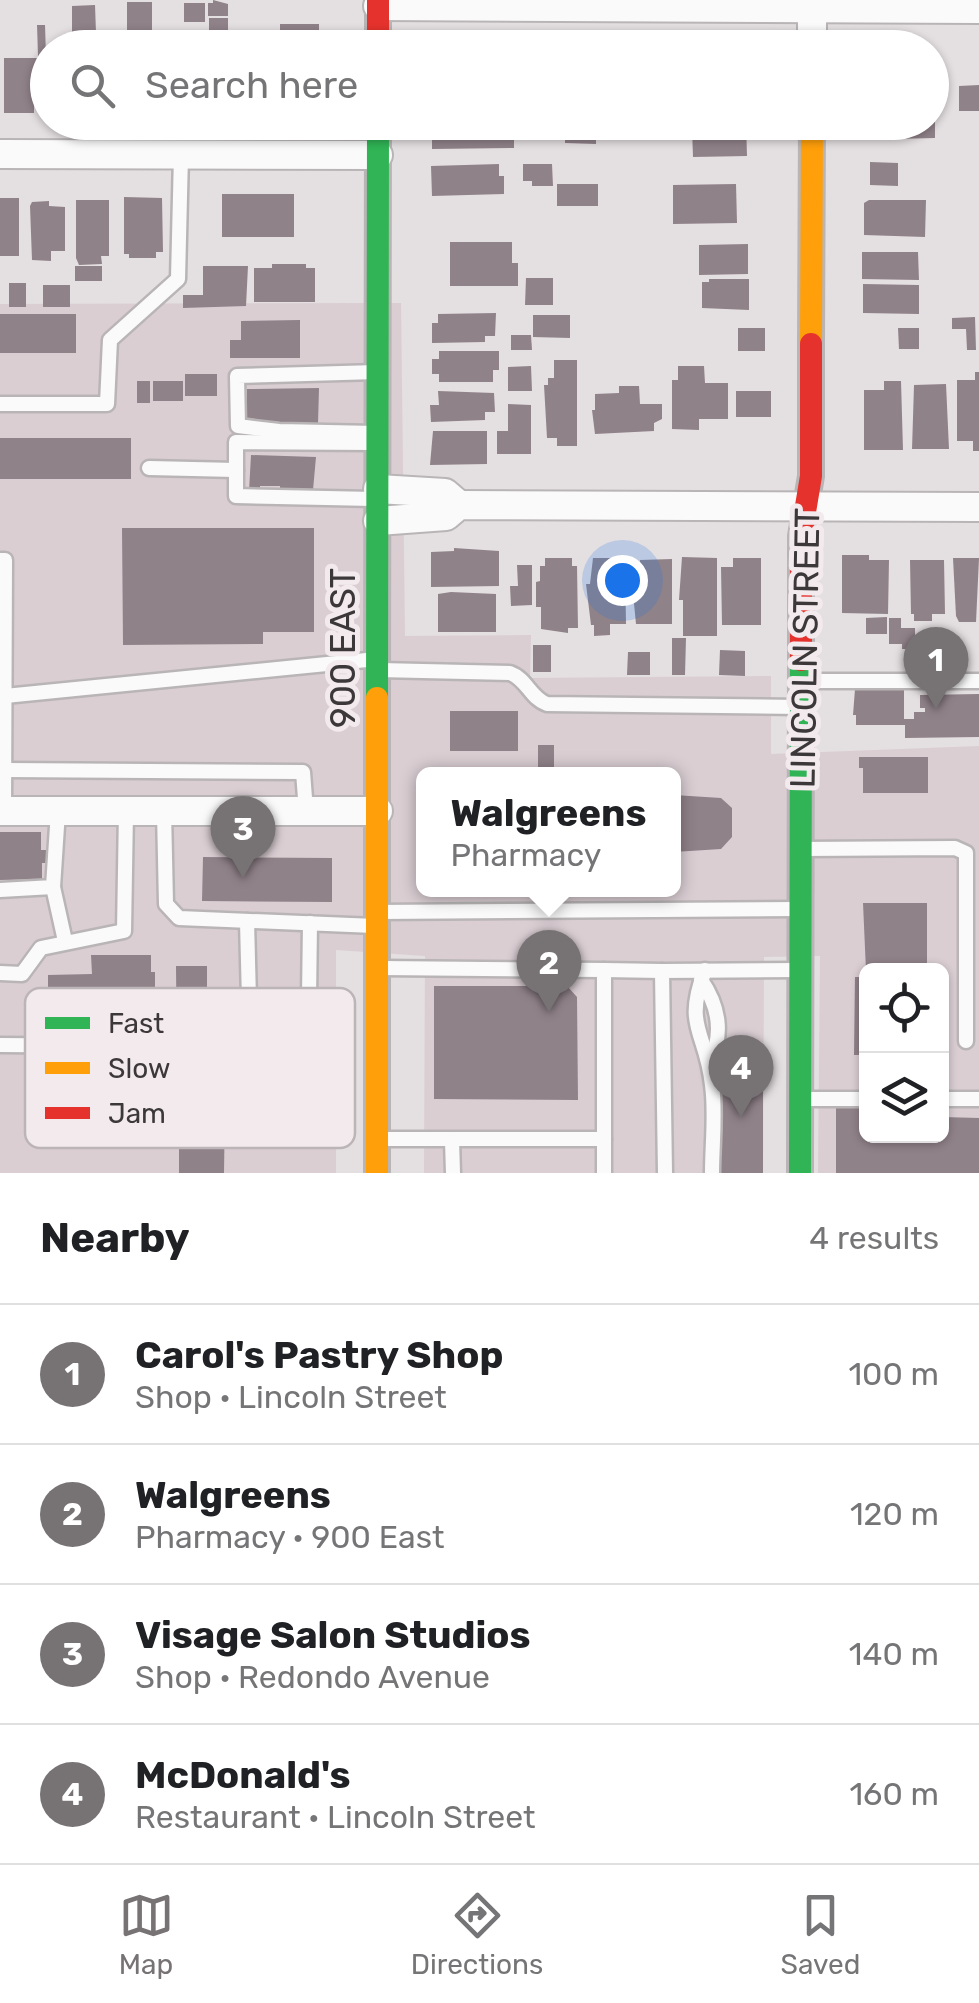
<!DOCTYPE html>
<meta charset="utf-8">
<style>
body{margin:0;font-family:Rubik,sans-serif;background:#f2f2f2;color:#202124}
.controls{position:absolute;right:30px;bottom:30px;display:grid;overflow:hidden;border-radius:15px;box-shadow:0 2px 8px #0004}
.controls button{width:90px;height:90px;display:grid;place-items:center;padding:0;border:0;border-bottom:2px solid #e0e0e0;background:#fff;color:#202124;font:50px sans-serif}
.you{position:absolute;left:622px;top:580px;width:35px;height:35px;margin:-25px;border:8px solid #fff;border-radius:50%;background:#1a73e8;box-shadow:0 0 0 15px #1a73e833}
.badge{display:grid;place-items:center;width:65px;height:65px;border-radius:50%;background:#777274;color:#fff;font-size:32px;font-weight:700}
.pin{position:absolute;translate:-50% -82px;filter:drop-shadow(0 2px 5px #0008)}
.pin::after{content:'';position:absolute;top:52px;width:35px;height:30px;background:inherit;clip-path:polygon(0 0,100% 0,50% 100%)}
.popup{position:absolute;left:416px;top:767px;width:265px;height:130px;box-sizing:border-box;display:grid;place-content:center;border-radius:15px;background:#fff;filter:drop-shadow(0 2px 8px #0005);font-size:32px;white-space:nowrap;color:#757577}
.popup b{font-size:38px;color:#202124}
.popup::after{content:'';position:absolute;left:50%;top:100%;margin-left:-20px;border:20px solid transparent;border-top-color:#fff}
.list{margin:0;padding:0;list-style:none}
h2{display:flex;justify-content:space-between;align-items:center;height:130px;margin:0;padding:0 40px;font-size:42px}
h2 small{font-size:32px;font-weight:400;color:#757577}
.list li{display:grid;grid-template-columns:65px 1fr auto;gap:30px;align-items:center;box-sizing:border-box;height:140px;padding:0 40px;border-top:2px solid #e0e0e0}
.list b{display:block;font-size:38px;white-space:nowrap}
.list p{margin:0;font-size:32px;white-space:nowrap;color:#757577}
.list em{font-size:32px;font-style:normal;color:#757577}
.icon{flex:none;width:55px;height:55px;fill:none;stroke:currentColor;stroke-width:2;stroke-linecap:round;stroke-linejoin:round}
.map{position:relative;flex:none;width:979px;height:1173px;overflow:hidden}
.search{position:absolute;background:#fff;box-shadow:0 2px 8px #0004;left:30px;right:30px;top:30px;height:110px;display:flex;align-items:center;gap:25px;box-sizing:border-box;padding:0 35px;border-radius:55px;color:#757577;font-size:38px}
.sheet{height:690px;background:#fff}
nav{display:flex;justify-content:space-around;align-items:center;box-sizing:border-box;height:140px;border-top:2px solid #e0e0e0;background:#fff;font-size:28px;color:#757577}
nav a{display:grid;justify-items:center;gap:5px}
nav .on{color:#777274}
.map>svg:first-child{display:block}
.built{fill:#daced3;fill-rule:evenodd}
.building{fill:#908289}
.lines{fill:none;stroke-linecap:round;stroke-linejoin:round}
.lane-casing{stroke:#b9b5b6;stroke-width:19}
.street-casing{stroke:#b9b5b6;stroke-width:32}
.fast-casing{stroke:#b9b5b6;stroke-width:28}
.slow-casing{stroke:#b9b5b6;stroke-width:28}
.jam-casing{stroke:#b9b5b6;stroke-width:28}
.lane{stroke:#fbfafa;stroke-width:14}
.street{stroke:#fbfafa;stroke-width:28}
.fast{stroke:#30b455;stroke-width:22}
.slow{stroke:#ff9f0a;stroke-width:22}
.jam{stroke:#e5322d;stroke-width:22}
.labels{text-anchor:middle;stroke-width:10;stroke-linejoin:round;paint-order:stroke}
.street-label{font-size:35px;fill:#3c3839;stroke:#f3eaee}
.key{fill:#f3eaee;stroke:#bcb5b8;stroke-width:2.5}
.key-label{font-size:28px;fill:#3c3839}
</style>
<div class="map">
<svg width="979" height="1173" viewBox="0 0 979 1173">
<rect width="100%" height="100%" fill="#e4dfe1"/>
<path class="built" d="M401 303 405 636 531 635 530 678 771 676V754L979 746V1173H818L820 956 764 957 763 1173H424L425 956 336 950V1173H0V304ZM424 774H674V890H424ZM866 971H942V1136H866Z"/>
<g class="building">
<polygon points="213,0 228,4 228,16 208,16 208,3 213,3"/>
<rect x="127" y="2" width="25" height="30"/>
<rect x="184" y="3" width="21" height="19"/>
<polygon points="95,5 96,33 72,33 72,6"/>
<polygon points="209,18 228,18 228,38 223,38 224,48 206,48 206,40 209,40"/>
<rect x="280" y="24" width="39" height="24"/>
<polygon points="37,25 45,25 46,57 38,57"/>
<polygon points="441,34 501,34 501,48 433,48 433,38 441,38"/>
<polygon points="696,38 740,39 740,48 695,48"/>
<polygon points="4,58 39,58 38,102 34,102 34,113 4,113"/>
<polygon points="979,85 979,111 959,111 959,86"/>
<polygon points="432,122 514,122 514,148 432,149"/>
<polygon points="565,122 596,122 596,144 565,143"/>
<polygon points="701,122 746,122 747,156 693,157 692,129 701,129"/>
<polygon points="891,122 935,122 935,138 892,139"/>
<polygon points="870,162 898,163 898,186 870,185"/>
<polygon points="499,164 499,176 504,176 504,194 432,196 431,166"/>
<polygon points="523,164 552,164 553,186 532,186 532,181 523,181"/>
<rect x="557" y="184" width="41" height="22"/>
<polygon points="736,184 737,223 673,224 673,185"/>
<rect x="222" y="194" width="72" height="43"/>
<polygon points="124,197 162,198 163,252 156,252 156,258 129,258 129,254 124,254"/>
<rect x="0" y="198" width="19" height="58"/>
<polygon points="76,200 109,200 109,256 101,256 102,264 79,265 76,258"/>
<polygon points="869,200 926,200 925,237 864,235 864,203"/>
<polygon points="49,201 49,206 65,207 65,251 51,251 51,261 32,260 30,206 32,202"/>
<polygon points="450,242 512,242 512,263 518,263 518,286 450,286"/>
<polygon points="748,244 748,274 699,275 699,245"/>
<polygon points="862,252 918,252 919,280 862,279"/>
<polygon points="272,264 306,264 306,268 315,268 315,302 254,302 254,268 272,268"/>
<rect x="75" y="266" width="27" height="15"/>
<polygon points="203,266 248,266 246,306 183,308 183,295 203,295"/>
<polygon points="526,278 553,278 553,305 525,305"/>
<polygon points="709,279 749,279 749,310 702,308 702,282 709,282"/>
<rect x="9" y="283" width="17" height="24"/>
<polygon points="863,284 919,285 919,314 863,313"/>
<rect x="43" y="285" width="27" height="22"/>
<polygon points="496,313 495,336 485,336 485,342 432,343 432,323 438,323 438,314"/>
<rect x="0" y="314" width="76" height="39"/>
<polygon points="533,315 570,315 570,338 533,337"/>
<polygon points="975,317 976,350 967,350 966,329 952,329 952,318"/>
<polygon points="300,320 300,358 230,358 230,340 241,340 241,321"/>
<rect x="738" y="328" width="27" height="23"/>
<polygon points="898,328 919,328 919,349 899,349"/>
<polygon points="511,335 531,335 532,350 511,350"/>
<polygon points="439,351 499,351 499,370 493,370 493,382 439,382 439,374 432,374 432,359 439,359"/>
<polygon points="554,360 577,360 577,446 557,446 557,438 547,438 544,385 548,385 548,378 554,378"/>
<polygon points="531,366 532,391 508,391 508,367"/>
<polygon points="678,366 704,366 705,383 728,383 728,419 699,419 699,430 672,429 672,380 678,380"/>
<polygon points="975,372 979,372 979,451 973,451 973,441 957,441 957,380 975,380"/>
<rect x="185" y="374" width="32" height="22"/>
<rect x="137" y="381" width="13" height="22"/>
<rect x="153" y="381" width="30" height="20"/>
<polygon points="884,381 901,381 903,450 864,450 864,390 884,390"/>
<polygon points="946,384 949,449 912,449 914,385"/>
<polygon points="619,386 639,386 640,404 662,404 662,419 654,423 654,431 595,434 592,410 595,410 595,394 619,393"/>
<polygon points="319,388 318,424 307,423 306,429 281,429 281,424 267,424 267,420 247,420 247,389"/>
<polygon points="438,391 494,393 495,412 485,412 485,420 431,422 430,405 439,405"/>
<rect x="736" y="391" width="35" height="26"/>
<polygon points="508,404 531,405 531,454 497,454 497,431 508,431"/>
<polygon points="433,431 487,431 487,464 430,465"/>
<rect x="0" y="438" width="131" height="41"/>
<polygon points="251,455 316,457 313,490 290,493 290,490 280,490 280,486 260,486 260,491 249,491"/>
<polygon points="122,528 314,528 314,632 263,632 263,644 123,645"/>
<polygon points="454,548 499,551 499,586 431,587 431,552 454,551"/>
<polygon points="842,555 869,555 869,560 889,560 888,614 842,613"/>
<polygon points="682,557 717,558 717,636 683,636 683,600 679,600"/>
<polygon points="545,558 572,558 572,566 577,566 578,628 568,628 568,633 541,629 541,607 536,607 536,582 540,581 540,566 545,566"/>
<polygon points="593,558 622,558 622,567 625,567 626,624 610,624 610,635 594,636 594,625 591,625 586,584 590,584"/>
<polygon points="733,558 761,558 761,625 722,625 721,567 733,567"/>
<polygon points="953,558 979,558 976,622 959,622 956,616"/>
<polygon points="672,559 672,624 636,624 632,583 635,583 635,567 640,567 640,560"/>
<polygon points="910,560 944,560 945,614 932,614 932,621 914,621 914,614 911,614"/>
<polygon points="517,565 532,565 532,605 511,606 510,586 518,586"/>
<polygon points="451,592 496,594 496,632 438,632 438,594"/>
<polygon points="887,617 887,634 866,634 866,618"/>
<polygon points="889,618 901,618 901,628 915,628 915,649 902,649 902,644 889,644"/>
<polygon points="672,638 686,638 685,675 672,675"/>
<rect x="533" y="645" width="18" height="27"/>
<polygon points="720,650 745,651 745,676 719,675"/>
<polygon points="628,652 650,652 650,675 627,675"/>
<polygon points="947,654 960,654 959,676 946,676"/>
<polygon points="855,689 904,689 904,719 914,719 914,712 925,712 925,708 920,708 920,695 979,694 979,737 905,738 905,725 856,725 856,715 853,715"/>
<rect x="450" y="711" width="68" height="40"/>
<rect x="538" y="745" width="16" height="24"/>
<polygon points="859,757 928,757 928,793 863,793 863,768 859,768"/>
<polygon points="674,795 721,798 732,808 732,837 721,849 674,852"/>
<polygon points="0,832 41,832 41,850 48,850 48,863 42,863 42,879 0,880"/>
<polygon points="203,857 332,858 332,902 202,901"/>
<polygon points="863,903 927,903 927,971 866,971"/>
<polygon points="91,955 151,955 151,972 155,972 155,1008 48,1008 48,975 92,974"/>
<polygon points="176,966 207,966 207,1054 299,1054 299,1020 334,1020 334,1086 190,1085 177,1072"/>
<polygon points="855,977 866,977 866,1055 854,1055"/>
<polygon points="434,986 567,986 577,997 578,1100 434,1099"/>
<rect x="719" y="1062" width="44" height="111"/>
<polygon points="179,1105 225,1105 224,1173 179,1173"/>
<polygon points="836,1106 866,1106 866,1136 942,1136 942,1117 979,1118 979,1173 836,1173"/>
</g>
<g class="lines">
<defs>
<g id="lane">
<polyline points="0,404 107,404 110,340 178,279 181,155"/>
<polyline points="375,433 279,431 238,426 237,376 377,372"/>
<polyline points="149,468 236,470"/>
<polyline points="374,499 236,496 236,442 377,443"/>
<polyline points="0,560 5,560 4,811"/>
<path d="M379 670 510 673C527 679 530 698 547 704L799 707"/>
<polyline points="805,681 979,681"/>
<polyline points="5,696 377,659"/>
<polyline points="5,770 303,772 306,811"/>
<polyline points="164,811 166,904 179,918 375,926"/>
<polyline points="801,849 955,848 966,853 966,1041"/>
<polyline points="53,887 65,941"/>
<polyline points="0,890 53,887 58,811"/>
<polyline points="378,912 797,909"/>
<path d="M247 921 249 1000C262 1010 297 1010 309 998L310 923"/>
<polyline points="604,970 662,971"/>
<path d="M705 970C683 1028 706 1030 712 1085 716 1113 712 1144 712 1173"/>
<polyline points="0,973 22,974 41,948 124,931 126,811"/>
<path d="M701 980C719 1006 724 1035 709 1063"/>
<polyline points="0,1045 130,1046"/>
<polyline points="801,1099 866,1099"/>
<polyline points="942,1099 979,1099"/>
<polyline points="378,1139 604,1139 604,970 381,968"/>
<polyline points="452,1140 453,1173"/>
<polyline points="604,1173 604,1139"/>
<polyline points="665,1173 662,971 799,970"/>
</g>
<g id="street">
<polyline points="378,6 979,9"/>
<polyline points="812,48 812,0"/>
<polyline points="0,154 378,155"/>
<polyline points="378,489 445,493 459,505"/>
<polyline points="378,521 446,516 459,505 979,507"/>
<polyline points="0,811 378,811"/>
</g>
<g id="fast">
<polyline points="377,698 378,122"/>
<polyline points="800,1173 801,660"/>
</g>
<g id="slow">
<polyline points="811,344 812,122"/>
<polyline points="377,1173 377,698"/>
</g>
<g id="jam">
<polyline points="378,0 378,48"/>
<polyline points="801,660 801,536 811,476 811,344"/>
</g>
</defs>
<use href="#lane" class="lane-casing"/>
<use href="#street" class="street-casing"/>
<use href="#fast" class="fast-casing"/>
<use href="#slow" class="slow-casing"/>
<use href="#jam" class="jam-casing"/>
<use href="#lane" class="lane"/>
<use href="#street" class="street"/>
<use href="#fast" class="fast"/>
<use href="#slow" class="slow"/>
<use href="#jam" class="jam"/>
</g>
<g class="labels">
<g class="street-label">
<text transform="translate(343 648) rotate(-90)" y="12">900 EAST</text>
<text transform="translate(805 648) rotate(-89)" y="12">LINCOLN STREET</text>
</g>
</g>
<rect x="25" y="988" width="330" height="160" rx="15" class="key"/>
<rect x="45" y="1017" width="45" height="12" fill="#30b455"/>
<rect x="45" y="1062" width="45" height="12" fill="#ff9f0a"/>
<rect x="45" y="1107" width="45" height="12" fill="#e5322d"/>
<g class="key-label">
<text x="108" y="1033">Fast</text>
<text x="108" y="1078">Slow</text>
<text x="108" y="1123">Jam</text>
</g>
</svg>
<div class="controls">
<button><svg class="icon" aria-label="locate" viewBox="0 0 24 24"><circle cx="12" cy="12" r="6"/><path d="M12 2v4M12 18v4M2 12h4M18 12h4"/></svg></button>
<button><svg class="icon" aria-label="layers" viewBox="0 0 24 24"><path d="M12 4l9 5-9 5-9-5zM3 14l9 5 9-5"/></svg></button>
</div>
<div class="you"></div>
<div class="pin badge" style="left:936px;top:709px">1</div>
<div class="pin badge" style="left:549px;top:1012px">2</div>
<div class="popup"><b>Walgreens</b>Pharmacy</div>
<div class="pin badge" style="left:243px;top:878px">3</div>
<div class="pin badge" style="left:741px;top:1117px">4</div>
<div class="search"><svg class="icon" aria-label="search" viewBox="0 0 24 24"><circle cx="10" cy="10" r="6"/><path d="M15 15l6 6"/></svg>Search here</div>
</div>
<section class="sheet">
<h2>Nearby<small>4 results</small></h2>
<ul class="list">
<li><span class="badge">1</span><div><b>Carol's Pastry Shop</b><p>Shop · Lincoln Street</p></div><em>100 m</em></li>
<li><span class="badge">2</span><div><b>Walgreens</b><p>Pharmacy · 900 East</p></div><em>120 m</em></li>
<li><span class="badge">3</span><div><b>Visage Salon Studios</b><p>Shop · Redondo Avenue</p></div><em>140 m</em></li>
<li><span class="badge">4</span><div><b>McDonald's</b><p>Restaurant · Lincoln Street</p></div><em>160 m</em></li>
</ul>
</section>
<nav>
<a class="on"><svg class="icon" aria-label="map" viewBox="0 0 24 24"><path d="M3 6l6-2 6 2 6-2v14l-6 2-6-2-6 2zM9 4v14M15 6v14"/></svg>Map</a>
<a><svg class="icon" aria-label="directions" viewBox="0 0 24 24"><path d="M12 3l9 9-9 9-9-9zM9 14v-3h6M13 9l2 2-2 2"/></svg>Directions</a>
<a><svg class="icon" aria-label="saved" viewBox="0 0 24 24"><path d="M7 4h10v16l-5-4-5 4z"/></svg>Saved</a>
</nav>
